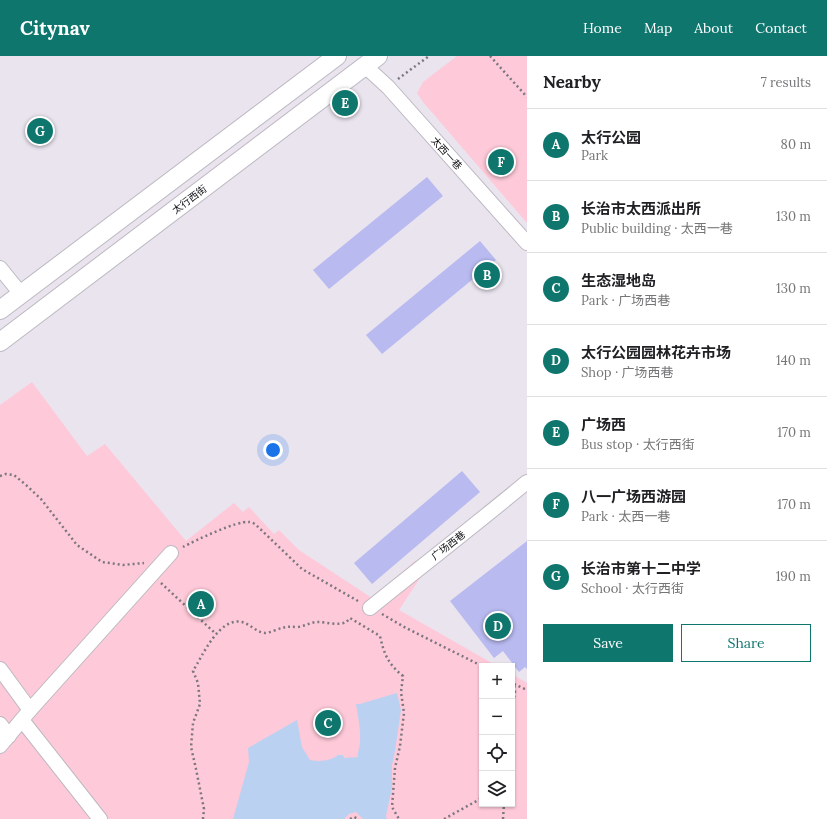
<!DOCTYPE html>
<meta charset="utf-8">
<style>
body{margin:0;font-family:Lora,"Noto Sans SC",serif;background:#f6f6f6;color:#202124}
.controls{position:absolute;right:12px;bottom:12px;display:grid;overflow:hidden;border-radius:0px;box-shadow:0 1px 3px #0004}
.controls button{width:36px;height:36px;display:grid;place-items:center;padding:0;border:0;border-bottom:1px solid #e0e0e0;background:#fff;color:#202124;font:20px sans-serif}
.you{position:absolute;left:273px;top:394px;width:14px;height:14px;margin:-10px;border:3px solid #fff;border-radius:50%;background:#1a73e8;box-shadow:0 0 0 6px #1a73e833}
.badge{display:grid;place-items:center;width:26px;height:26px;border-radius:50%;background:#0f766e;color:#fff;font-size:13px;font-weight:700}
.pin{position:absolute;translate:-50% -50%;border:2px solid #fff;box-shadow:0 1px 4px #0006}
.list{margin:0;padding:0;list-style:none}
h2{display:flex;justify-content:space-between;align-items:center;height:52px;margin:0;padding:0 16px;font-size:17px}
h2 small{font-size:13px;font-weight:400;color:#757577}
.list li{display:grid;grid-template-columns:26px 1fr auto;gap:12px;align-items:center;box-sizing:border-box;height:72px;padding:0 16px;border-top:1px solid #e0e0e0}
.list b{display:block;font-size:15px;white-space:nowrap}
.list p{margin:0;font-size:13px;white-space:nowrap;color:#757577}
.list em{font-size:13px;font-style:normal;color:#757577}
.actions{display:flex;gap:8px;padding:12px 16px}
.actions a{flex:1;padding:9px 0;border:1px solid #0f766e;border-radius:0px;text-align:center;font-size:14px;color:#0f766e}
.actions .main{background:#0f766e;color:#fff}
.icon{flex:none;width:22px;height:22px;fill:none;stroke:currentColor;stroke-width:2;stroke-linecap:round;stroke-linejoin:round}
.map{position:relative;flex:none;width:527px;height:763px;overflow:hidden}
header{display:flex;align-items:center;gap:24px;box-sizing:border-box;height:56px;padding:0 20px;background:#0f766e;color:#fff}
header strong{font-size:19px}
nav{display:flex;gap:22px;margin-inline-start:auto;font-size:14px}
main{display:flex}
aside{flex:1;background:#fff}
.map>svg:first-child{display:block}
.green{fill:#fec9d9}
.water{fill:#bbd1f1}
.building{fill:#b8baf0}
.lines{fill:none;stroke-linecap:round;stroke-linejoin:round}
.minor-casing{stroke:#bdb8c2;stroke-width:16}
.major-casing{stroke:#bdb8c2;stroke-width:20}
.path{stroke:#7b777e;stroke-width:2.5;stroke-dasharray:2 3;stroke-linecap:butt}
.minor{stroke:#fff;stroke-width:14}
.major{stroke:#fff;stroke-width:18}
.labels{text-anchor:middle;stroke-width:3;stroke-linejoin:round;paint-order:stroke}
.street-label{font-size:10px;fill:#0f0d11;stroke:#fff}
</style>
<header>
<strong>Citynav</strong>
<nav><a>Home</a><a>Map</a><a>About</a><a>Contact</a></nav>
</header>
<main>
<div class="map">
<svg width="527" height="763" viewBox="0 0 527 763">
<rect width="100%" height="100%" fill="#eae4ef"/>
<g class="green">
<polygon points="457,0 527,0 527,167 423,46 417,37 423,26"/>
<polygon points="32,326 87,400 105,388 186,485 234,447 243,456 249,451 274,478 279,474 299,494 372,542 415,505 424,516 399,554 497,610 482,610 482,748 512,748 512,618 527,627 527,763 0,763 0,349"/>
</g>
<path class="water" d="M397 637 401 654 395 695 392 709V732L386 760 387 763H363L356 756 349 758 344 763H233L249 706 248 692 297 664 302 691 310 704C320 706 330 705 338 699H343L344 702 358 701C357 696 360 692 360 686 361 674 358 661 356 648H360Z"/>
<g class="building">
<polygon points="427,121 443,140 329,233 313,214"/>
<polygon points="480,185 496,204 382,298 366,279"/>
<polygon points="462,415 480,436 372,528 354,507"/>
<polygon points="527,485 527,613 525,611 519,616 503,595 494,602 450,545"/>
</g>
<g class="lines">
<defs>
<g id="minor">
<polyline points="365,10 388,31 527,187"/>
<polyline points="0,212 21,238"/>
<path d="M370 552C422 510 475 469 527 426"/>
<polyline points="0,613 30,654"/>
<polyline points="22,664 100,763"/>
<polyline points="0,668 9,680"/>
<polyline points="0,690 30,654 171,497"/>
</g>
<g id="major">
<polyline points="0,254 337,0"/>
<polyline points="0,286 378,0"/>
</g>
</defs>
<use href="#minor" class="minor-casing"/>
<use href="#major" class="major-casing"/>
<g class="path">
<polyline points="490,0 527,41"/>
<polyline points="398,23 429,0"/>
<polyline points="0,420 6,418 14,419 26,429 41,443 77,489 102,506 123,509 144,507"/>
<path d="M183 491C194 485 238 464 249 466 251 466 253 467 255 468L302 513 358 545"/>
<polyline points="161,527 216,578"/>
<polyline points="382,558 406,572 482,610"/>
<polyline points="512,626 514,627 515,636 512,656"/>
<polyline points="514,628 527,634"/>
<path d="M203 763 204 753 196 713 191 691 193 667 200 648 198 627 193 615C203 599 219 561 242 566 250 568 256 576 265 577 270 577 277 573 282 572 288 570 292 571 298 571 305 570 311 566 318 566 326 566 339 570 346 566 347 565 349 564 350 562L380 580C384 598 388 608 403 620L401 636 404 657 400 690 395 712 392 751 399 763"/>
<polyline points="350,763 354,761 358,763"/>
<polyline points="444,763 482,742"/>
<polyline points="503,763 504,748"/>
</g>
<use href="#minor" class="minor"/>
<use href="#major" class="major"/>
</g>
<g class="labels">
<g class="street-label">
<text transform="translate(447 97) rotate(48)" y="4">太西一巷</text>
<text transform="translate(189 143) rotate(-37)" y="4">太行西街</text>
<text transform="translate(448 489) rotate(-38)" y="4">广场西巷</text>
</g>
</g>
</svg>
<div class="controls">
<button>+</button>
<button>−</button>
<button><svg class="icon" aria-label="locate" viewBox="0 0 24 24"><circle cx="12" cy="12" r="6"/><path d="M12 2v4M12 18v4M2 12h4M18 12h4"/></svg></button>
<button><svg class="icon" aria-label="layers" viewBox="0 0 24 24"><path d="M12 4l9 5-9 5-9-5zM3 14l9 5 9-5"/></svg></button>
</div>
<div class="you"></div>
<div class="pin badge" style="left:201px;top:548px">A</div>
<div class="pin badge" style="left:487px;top:219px">B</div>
<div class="pin badge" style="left:328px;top:667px">C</div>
<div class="pin badge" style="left:498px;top:570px">D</div>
<div class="pin badge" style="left:345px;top:47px">E</div>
<div class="pin badge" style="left:501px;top:106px">F</div>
<div class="pin badge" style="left:40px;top:75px">G</div>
</div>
<aside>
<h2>Nearby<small>7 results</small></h2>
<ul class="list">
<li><span class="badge">A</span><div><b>太行公园</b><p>Park</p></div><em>80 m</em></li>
<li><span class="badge">B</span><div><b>长治市太西派出所</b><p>Public building · 太西一巷</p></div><em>130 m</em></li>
<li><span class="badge">C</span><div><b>生态湿地岛</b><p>Park · 广场西巷</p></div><em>130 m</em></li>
<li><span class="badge">D</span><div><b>太行公园园林花卉市场</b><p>Shop · 广场西巷</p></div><em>140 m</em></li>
<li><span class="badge">E</span><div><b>广场西</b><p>Bus stop · 太行西街</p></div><em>170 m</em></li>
<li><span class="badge">F</span><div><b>八一广场西游园</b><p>Park · 太西一巷</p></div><em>170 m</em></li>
<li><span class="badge">G</span><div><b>长治市第十二中学</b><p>School · 太行西街</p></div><em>190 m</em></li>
</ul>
<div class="actions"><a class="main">Save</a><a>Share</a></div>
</aside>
</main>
